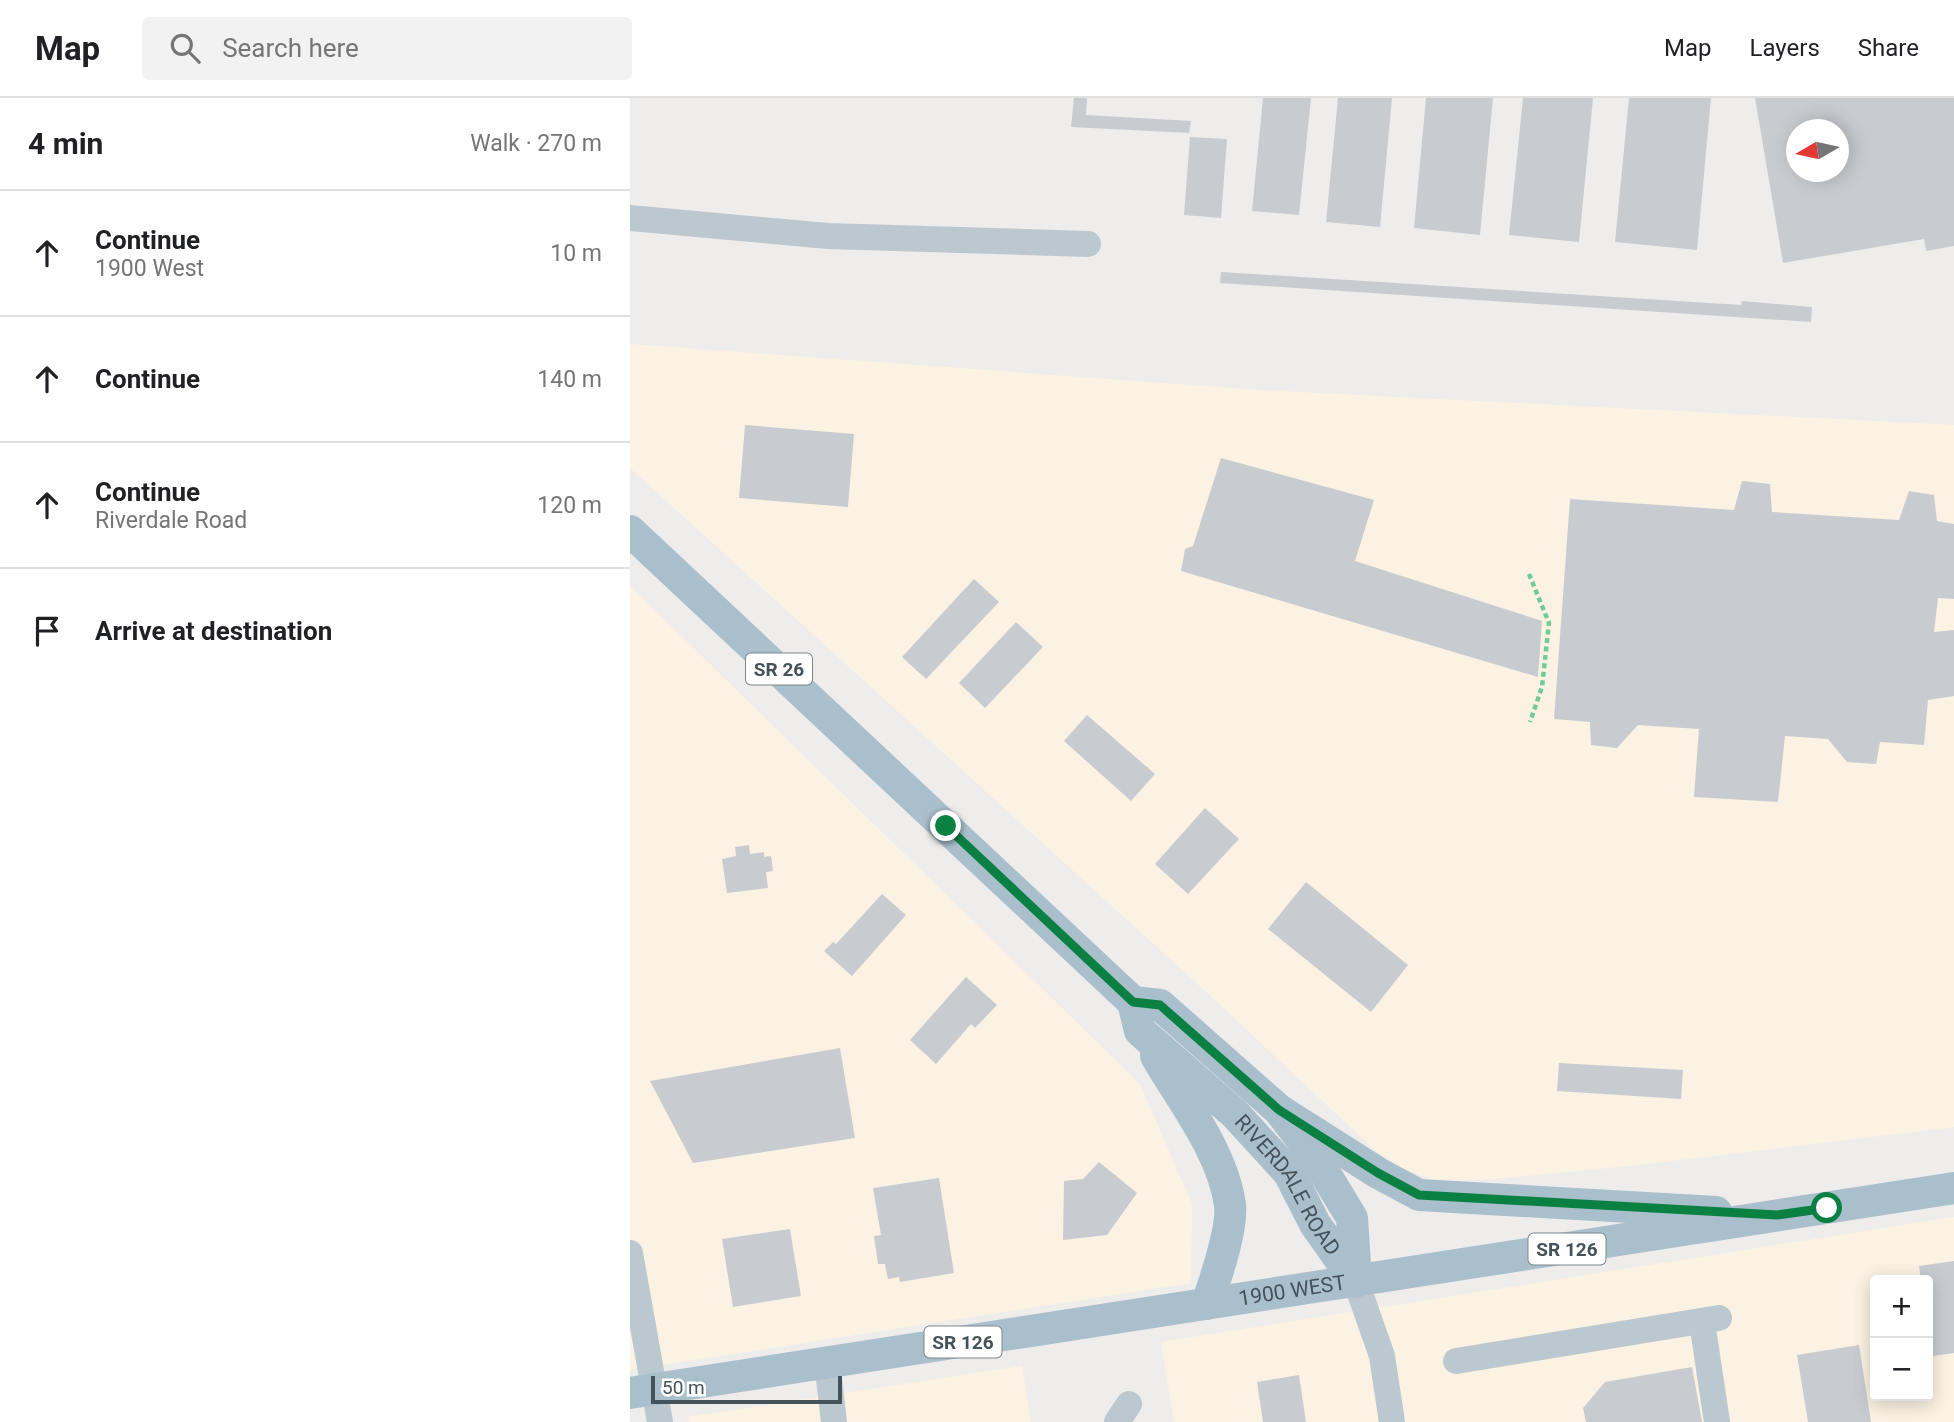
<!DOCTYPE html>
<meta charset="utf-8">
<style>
body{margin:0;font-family:Roboto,sans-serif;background:#f2f2f2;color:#202124}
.controls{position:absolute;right:21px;bottom:21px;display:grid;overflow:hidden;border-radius:7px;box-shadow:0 4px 18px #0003}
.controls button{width:63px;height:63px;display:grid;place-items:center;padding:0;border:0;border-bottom:2px solid #e0e0e0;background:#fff;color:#202124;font:35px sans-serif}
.compass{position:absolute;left:1156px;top:21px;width:63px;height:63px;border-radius:50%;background:#fff;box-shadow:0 4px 18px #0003;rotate:261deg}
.scale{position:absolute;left:21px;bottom:18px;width:191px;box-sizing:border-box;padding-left:7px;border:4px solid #445259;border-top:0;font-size:19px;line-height:24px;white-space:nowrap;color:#445259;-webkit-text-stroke:5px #fff;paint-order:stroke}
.stop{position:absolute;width:21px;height:21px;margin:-16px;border:5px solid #0b8043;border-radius:50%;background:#fff}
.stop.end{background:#0b8043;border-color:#fff;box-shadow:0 2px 7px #0008}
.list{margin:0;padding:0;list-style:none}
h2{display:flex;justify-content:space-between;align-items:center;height:91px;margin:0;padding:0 28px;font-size:30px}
h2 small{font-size:23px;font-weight:400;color:#757577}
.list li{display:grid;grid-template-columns:46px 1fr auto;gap:21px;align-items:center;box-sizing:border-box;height:126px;padding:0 28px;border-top:2px solid #e0e0e0}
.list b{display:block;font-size:26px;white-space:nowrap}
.list p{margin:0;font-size:23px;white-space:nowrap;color:#757577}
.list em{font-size:23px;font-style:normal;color:#757577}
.icon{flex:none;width:38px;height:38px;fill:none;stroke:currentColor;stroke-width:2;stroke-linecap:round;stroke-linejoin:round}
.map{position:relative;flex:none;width:1324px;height:1324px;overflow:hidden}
header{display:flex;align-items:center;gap:42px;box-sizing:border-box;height:98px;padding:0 35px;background:#fff;border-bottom:2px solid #e0e0e0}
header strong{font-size:33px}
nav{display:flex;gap:38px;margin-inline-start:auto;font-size:24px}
.search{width:490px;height:63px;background:#f2f2f2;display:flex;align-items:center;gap:18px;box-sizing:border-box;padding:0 24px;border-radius:7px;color:#757577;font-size:26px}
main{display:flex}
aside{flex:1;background:#fff}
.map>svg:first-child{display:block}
.commercial{fill:#fbf2e3;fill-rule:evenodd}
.building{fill:#c8ccd1;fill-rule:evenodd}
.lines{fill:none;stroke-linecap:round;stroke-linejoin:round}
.path{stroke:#70cc94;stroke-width:4.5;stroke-dasharray:5 3.5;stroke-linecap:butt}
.minor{stroke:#bcc8cf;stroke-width:26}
.major{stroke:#aabfcc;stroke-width:32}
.route{stroke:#0b8043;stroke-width:9}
.labels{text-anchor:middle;stroke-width:5;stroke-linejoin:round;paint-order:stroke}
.shield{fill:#fff;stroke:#7c868b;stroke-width:2}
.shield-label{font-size:19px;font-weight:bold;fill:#445259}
.street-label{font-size:21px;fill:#445259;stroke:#fff}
</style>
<header>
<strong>Map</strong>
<div class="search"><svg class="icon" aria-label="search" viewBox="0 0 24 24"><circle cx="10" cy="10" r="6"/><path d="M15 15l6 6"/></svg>Search here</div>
<nav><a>Map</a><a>Layers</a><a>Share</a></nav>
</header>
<main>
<aside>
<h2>4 min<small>Walk · 270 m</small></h2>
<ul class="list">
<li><svg class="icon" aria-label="ahead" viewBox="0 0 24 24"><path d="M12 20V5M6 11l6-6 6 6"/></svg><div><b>Continue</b><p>1900 West</p></div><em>10 m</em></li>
<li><svg class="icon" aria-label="ahead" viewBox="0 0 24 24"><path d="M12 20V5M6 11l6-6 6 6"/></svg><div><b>Continue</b></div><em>140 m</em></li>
<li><svg class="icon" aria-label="ahead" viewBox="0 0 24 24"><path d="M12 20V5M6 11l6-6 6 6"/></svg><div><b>Continue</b><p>Riverdale Road</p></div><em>120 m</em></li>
<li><svg class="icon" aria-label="arrive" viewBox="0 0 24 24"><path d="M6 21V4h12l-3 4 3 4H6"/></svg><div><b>Arrive at destination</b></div></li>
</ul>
</aside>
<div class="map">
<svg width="1324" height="1324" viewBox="0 0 1324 1324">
<rect width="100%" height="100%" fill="#efecec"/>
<g class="commercial">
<polygon points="0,246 630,292 1324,327 1324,1029 1008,1067 866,1081 829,1083 801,1081 769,1069 746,1053 573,891 0,370"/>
<polygon points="0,488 510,986 562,1106 561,1185 0,1272"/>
<path d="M1324 1119V1324H544L531 1244ZM1245 1182H1298V1298H1245Z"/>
<polygon points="392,1268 401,1324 59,1324 58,1319"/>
</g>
<g class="building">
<polygon points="444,0 457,0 456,17 561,23 559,35 441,29"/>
<polygon points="633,0 681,0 669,117 622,113"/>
<polygon points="708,0 762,0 750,129 696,124"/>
<polygon points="796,0 863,0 850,137 784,130"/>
<polygon points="893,0 963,0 949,144 879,137"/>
<polygon points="999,0 1081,0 1067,152 985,144"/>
<path d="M1125 0H1324V148L1296 153 1294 141 1153 165ZM1167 32H1209V74H1167Z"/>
<polygon points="560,39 597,41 591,120 554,117"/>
<polygon points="591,174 1111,207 1112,203 1182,209 1181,224 590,185"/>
<polygon points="115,327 224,336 218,409 109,400"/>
<polygon points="591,360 744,402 725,463 912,523 908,579 551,473 555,451 563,448"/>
<polygon points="1112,383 1140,386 1142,414 1269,422 1279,393 1304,397 1307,423 1324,426 1324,501 1308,500 1304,534 1324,532 1324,598 1298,602 1294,647 1250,644 1246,666 1217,664 1198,641 1155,638 1148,704 1064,699 1069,631 1008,627 987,650 961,647 960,624 924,621 940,401 1104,412"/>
<polygon points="344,481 369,504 296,581 272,559"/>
<polygon points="386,524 413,549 355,610 329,585"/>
<polygon points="457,617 525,676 501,703 434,643"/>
<polygon points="575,710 609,741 558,796 525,766"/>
<polygon points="119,747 120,756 134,754 134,759 141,758 143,773 136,774 138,790 97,795 92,761 106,758 105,749"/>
<polygon points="676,784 778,867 741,914 638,831"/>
<polygon points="252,796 276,817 222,878 194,853 203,844 206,846"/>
<polygon points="336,879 367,907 345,930 341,926 306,966 280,942"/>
<polygon points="210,950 225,1040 63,1065 20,983"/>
<polygon points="929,965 1053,972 1051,1001 927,993"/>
<polygon points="469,1064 507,1095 477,1137 433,1142 434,1083 453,1081"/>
<polygon points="309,1080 324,1175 270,1184 269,1179 258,1181 255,1166 248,1166 244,1138 251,1137 243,1090"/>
<polygon points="160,1131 171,1198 103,1209 92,1141"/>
<polygon points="1324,1163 1324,1255 1303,1258 1298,1225 1298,1182 1291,1182 1289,1168"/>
<polygon points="1229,1247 1241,1324 1178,1324 1167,1257"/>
<polygon points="1062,1269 1072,1324 956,1324 953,1310 975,1284"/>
<polygon points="669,1277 676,1324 633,1324 627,1284"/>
</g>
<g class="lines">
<polyline class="path" points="899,476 919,525 912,589 900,624"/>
<g class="minor">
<polyline points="0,120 198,138 458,146"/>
<polyline points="0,1155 30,1324"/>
<polyline points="726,1184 752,1258 762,1324"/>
<polyline points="1072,1224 1087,1324"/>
<polyline points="826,1263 1089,1220"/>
<polyline points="197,1264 204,1324"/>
<polyline points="487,1324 499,1306"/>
</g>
<g class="major">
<path id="s1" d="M0 433 503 904 510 933 605 1016 659 1075 685 1126 726 1184"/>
<polyline points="503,904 530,907 649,1012 685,1059 722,1120 726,1182"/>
<path d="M526 958C552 1003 593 1054 600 1107 603 1131 585 1182 577 1206"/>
<polyline points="649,1012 748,1075 789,1097 1086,1114"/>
<path id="s2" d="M0 1295 1324 1090"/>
</g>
</g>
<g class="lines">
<polyline class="route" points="316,728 503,904 530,907 649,1012 748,1075 789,1097 1147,1117 1197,1110"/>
</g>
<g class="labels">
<g class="shield">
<rect x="116" y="555.5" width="66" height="31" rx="5"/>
<rect x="898.5" y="1135.5" width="77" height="31" rx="5"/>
<rect x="294.5" y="1228.5" width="77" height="31" rx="5"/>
</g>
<g class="shield-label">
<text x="149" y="578">SR 26</text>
<text x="937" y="1158">SR 126</text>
<text x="333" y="1251">SR 126</text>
</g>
<g class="street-label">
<text dy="7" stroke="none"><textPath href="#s1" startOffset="934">RIVERDALE ROAD</textPath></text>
<text dy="7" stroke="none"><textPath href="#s2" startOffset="670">1900 WEST</textPath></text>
</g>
</g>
</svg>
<div class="controls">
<button>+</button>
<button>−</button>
</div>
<svg class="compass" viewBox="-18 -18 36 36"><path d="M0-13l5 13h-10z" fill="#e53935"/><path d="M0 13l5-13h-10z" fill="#757577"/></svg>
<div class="scale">50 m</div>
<div class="stop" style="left:1197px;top:1110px"></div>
<div class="stop end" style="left:316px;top:728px"></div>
</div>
</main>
